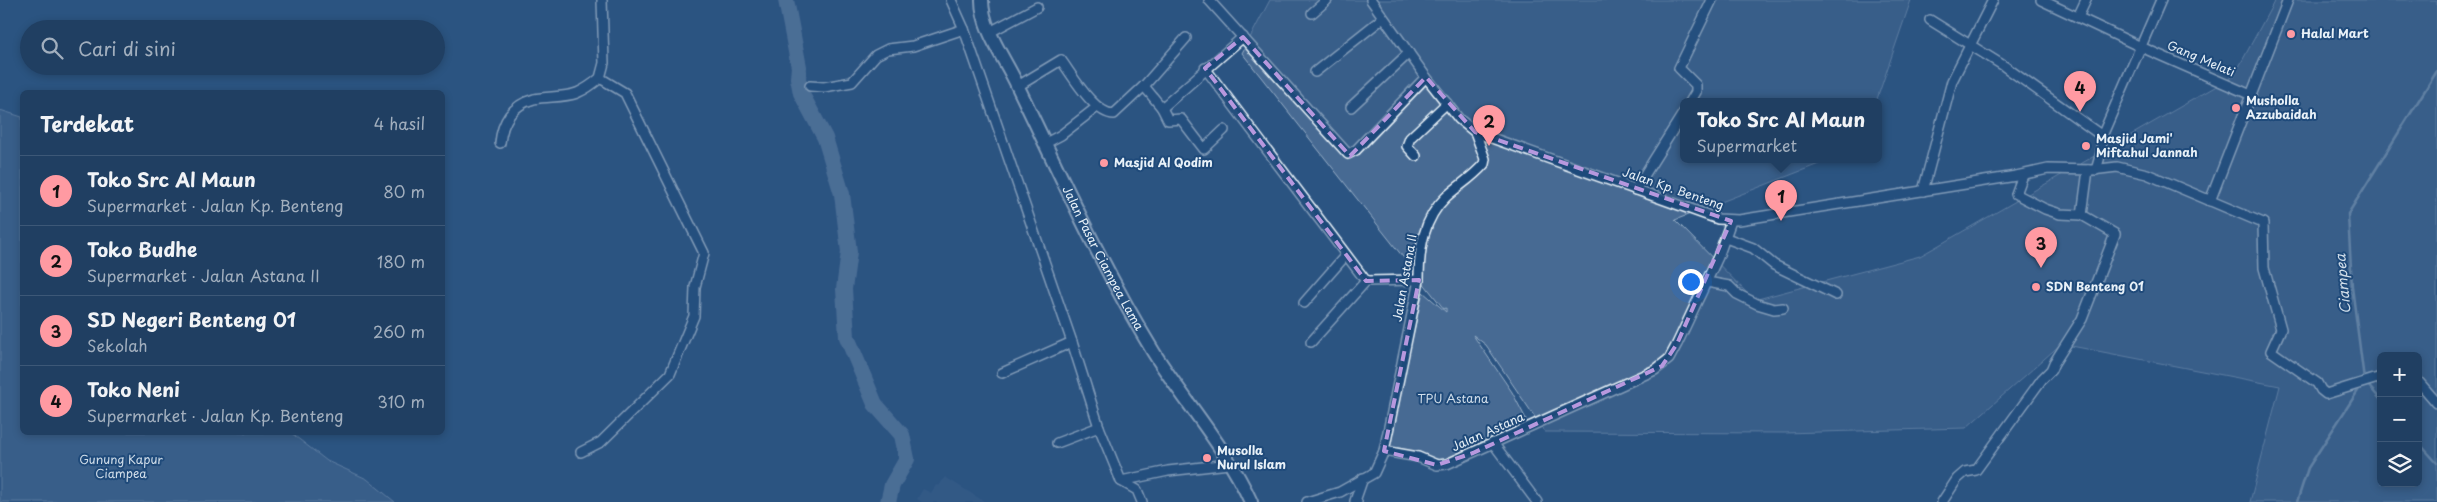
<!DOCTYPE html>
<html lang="id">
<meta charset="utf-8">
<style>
body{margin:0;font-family:"Playpen Sans",sans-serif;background:#2d4a6b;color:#f1f3f6}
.controls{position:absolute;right:15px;bottom:15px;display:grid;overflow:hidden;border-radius:8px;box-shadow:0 2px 8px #0003}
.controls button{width:45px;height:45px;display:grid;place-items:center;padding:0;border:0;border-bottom:1px solid #3d5877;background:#203f62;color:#f1f3f6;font:25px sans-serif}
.you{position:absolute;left:1690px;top:281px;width:18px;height:18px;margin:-12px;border:4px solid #fff;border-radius:50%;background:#1a73e8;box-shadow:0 0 0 8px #1a73e833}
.badge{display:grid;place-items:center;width:32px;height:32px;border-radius:50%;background:#ff9aa2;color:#111;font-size:16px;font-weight:700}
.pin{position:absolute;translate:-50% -41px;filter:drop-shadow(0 1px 2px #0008)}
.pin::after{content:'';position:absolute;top:26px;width:18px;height:15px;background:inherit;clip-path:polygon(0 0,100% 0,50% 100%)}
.popup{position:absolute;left:1680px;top:98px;width:202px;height:65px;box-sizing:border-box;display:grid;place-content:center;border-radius:8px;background:#203f62;filter:drop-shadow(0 1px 4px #0005);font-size:16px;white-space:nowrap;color:#a2afbe}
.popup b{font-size:19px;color:#f1f3f6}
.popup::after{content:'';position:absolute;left:50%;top:100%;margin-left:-10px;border:10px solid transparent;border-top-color:#203f62}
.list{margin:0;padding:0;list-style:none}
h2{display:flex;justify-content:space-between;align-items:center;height:65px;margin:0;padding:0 20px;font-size:21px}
h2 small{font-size:16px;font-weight:400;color:#a2afbe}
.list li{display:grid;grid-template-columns:32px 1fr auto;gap:15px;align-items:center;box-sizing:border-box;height:70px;padding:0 20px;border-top:1px solid #3d5877}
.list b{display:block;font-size:19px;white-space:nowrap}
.list p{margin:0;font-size:16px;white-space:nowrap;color:#a2afbe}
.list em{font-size:16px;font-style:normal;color:#a2afbe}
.icon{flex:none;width:28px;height:28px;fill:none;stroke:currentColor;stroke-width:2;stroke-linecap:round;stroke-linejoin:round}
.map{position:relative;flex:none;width:2437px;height:502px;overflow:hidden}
.search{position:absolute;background:#203f62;box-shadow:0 2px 8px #0003;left:20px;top:20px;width:425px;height:55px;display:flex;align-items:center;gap:12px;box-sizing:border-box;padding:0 18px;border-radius:28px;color:#a2afbe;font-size:19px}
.panel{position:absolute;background:#203f62;box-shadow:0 2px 8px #0003;left:20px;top:90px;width:425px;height:345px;border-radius:8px}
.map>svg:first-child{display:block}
.built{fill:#3a608b}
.green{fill:#476b93;stroke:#98aec6;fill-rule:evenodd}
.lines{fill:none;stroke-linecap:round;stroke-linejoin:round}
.stream{stroke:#a0b6cb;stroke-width:2.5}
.river{stroke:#708ead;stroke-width:16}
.street-casing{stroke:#e8f1f8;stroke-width:12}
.secondary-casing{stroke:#e8f1f8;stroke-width:16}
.street{stroke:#1f4a7a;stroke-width:9}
.secondary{stroke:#1f4a7a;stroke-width:12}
.marked{fill:none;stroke:#b798de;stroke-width:4;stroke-dasharray:10 6;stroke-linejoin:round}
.poi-dot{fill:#ff9aa2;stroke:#1f4a7a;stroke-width:2}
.labels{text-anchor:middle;stroke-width:4;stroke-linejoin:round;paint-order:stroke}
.poi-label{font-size:12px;font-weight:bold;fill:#e8f1f8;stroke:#1f4a7a;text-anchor:start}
.street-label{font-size:12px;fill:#e8f1f8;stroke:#1f4a7a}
.park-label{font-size:12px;fill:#d0dde9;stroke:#1f4a7a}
.water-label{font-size:14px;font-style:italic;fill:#d0dde9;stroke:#1f4a7a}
</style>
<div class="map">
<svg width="2437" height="502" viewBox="0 0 2437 502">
<rect width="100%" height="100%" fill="#2b5482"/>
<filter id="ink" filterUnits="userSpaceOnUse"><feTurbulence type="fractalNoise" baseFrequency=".02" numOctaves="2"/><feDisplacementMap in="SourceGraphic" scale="10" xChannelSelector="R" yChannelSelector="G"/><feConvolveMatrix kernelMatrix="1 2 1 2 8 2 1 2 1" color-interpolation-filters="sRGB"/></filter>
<g filter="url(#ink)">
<polygon class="built" points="945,477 985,502 922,502 917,499 923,489 931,493 936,485 939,486"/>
<g class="green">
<path d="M1270 0H1911L1876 102H1684V160H1829L1675 220 1754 300 1920 256 2234 76 2275 0H2437V502H2250L2280 386 2061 344 1966 428 1784 433 1545 432 1486 345 1473 335 1512 392 1526 419C1508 429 1461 461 1442 460 1424 459 1406 451 1389 446L1395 411 1423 292 1446 312V308L1444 309 1242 53ZM2381 356H2418V483H2381Z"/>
<polygon points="0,110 22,117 22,432 291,433 327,461 367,479 395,502 0,502"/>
</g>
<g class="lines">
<g class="stream">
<polyline points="2364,379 2352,287 2348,214 2437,71"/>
<polyline points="2367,384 2381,400"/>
<polyline points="2418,442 2437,463"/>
<polyline points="2297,502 2308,468 2361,386"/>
</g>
<polyline class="river" points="786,0 799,67 798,78 801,93 825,138 842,194 849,252 844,289 847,337 875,404 902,435 907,459 892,485 888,502"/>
<defs>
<g id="street">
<polyline points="951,0 964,29 1072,342 1099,427 1121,481 1137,490 1142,502"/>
<polyline points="1209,0 1348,154 1356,150 1426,77"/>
<polyline points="1371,0 1426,77 1459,119 1475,132 1718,219 1739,220 2016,176 2048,169 2092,170 2117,167 2147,174 2263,223 2264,268 2281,329 2271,351 2317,383 2321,390 2326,394 2381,377"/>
<polyline points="2041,0 2141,47 2251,95"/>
<polyline points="1312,13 1327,0"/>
<polyline points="2078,17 2086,0"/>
<polyline points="1930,20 2004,66 2102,136"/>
<polyline points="990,32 1037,7"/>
<polyline points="1205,68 1366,281"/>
<polyline points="1315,72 1383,18"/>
<polyline points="810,86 824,87 852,82 876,55 888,49 913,46 964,29"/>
<path d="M1018 86 1061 60C1072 75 1094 114 1114 114L1144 86 1186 38"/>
<polyline points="1144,86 1162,108 1168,120 1181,119 1204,149 1224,130"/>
<polyline points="1690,102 1696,92 1696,85 1679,68 1712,0"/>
<polyline points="1351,107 1409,53"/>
<polyline points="1162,108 1243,37"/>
<path d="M500 143C502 122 512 105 534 99 548 96 563 98 577 93 586 89 593 84 600 78L604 63 602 0"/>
<polyline points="1044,144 1061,135 1097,107"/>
<polyline points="1416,156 1407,146 1410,138 1447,103"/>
<polyline points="2096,170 2101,153 2102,136 2161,0"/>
<polyline points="1635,190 1684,112"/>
<polyline points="1923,191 1952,81 1993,0"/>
<polyline points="2210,201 2288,0"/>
<polyline points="2082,215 2088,170"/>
<polyline points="1726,238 1753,248 1774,265 1836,295"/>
<polyline points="1707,282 1729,286 1737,294 1757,304 1774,309 1783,308"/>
<polyline points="1304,303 1346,255"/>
<polyline points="1311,342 1366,281 1419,280"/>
<polyline points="1002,373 1072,342"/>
<polyline points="2418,381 2437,403"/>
<polyline points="1057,443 1099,427"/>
<polyline points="1493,443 1537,502"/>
<polyline points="1384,451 1418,457 1437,465 1447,464 1655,370 1669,359 1677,344 1718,257 1731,221"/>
<polyline points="581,452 601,442 670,374 694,316 695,287 704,253 625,93 600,78"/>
<polyline points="1121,481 1168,471 1229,464"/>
<path d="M1307 502 1340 492 1374 473 1384 451 1419 280C1419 249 1423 219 1446 197 1458 186 1473 177 1484 164L1485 159 1475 132"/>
<polyline points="1357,502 1355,501 1363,478"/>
<polyline points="1942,502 1957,479 1965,472 1976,470 2042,379 2051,370 2054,363 2082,319 2115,234 2082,215 2060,214 2045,209 2016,194 2023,175"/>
</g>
<g id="secondary">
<path id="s1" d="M982 0C982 30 1006 60 1018 87 1061 176 1102 268 1154 353 1185 402 1227 449 1251 502"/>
</g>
</defs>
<use href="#street" class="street-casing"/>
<use href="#secondary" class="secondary-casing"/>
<use href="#street" class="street"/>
<use href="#secondary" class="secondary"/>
</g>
</g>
<path d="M0 0H2437V502H0ZM1243 37 1350 156 1426 77 1475 132 1731 221 1677 344 1662 366 1473 453 1437 465 1384 451 1419 280 1366 281 1205 68Z" fill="#2b5482" fill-opacity=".55" fill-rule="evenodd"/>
<path class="marked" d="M1243 37 1350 156 1426 77 1475 132 1731 221 1677 344 1662 366 1473 453 1437 465 1384 451 1419 280 1366 281 1205 68Z"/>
<g class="poi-dot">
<circle cx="2291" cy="34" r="5"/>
<circle cx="2236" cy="108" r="5"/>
<circle cx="2086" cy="146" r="5"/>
<circle cx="1104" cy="163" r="5"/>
<circle cx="2036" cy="287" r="5"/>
<circle cx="1207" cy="458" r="5"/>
</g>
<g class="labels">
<g class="poi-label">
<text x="2301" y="38">Halal Mart</text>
<text x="2246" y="105">Musholla<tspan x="2246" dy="14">Azzubaidah</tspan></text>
<text x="2096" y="143">Masjid Jami'<tspan x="2096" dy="14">Miftahul Jannah</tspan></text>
<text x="1114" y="167">Masjid Al Qodim</text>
<text x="2046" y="291">SDN Benteng 01</text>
<text x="1217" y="455">Musolla<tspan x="1217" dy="14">Nurul Islam</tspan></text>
</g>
<g class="street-label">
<text transform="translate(2201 59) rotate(23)" y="4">Gang Melati</text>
<text transform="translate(1673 189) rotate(19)" y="4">Jalan Kp. Benteng</text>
<text dy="4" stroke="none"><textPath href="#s1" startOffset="286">Jalan Pasar Ciampea Lama</textPath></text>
<text transform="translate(1405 278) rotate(-80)" y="4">Jalan Astana II</text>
<text transform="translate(1488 432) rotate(-24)" y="4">Jalan Astana</text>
</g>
<g class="park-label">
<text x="1453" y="403">TPU Astana</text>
<text x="121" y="464">Gunung Kapur<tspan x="121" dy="14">Ciampea</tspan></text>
</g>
<g class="water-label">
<text transform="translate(2343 284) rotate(-95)" y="5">Ciampea</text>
</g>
</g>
</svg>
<div class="controls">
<button>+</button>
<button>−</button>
<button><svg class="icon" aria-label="layers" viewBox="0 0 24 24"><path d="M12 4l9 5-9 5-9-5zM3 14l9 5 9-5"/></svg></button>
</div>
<div class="you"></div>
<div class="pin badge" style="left:1781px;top:221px">1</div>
<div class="popup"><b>Toko Src Al Maun</b>Supermarket</div>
<div class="pin badge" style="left:1489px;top:146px">2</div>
<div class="pin badge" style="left:2041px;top:268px">3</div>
<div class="pin badge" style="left:2080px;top:112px">4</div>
<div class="search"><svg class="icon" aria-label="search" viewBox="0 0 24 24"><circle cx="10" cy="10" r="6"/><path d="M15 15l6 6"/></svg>Cari di sini</div>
<section class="panel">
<h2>Terdekat<small>4 hasil</small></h2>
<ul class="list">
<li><span class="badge">1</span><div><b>Toko Src Al Maun</b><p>Supermarket · Jalan Kp. Benteng</p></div><em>80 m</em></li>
<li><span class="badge">2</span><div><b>Toko Budhe</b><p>Supermarket · Jalan Astana II</p></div><em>180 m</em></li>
<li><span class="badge">3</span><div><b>SD Negeri Benteng 01</b><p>Sekolah</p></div><em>260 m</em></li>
<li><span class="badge">4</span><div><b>Toko Neni</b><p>Supermarket · Jalan Kp. Benteng</p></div><em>310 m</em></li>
</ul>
</section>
</div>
